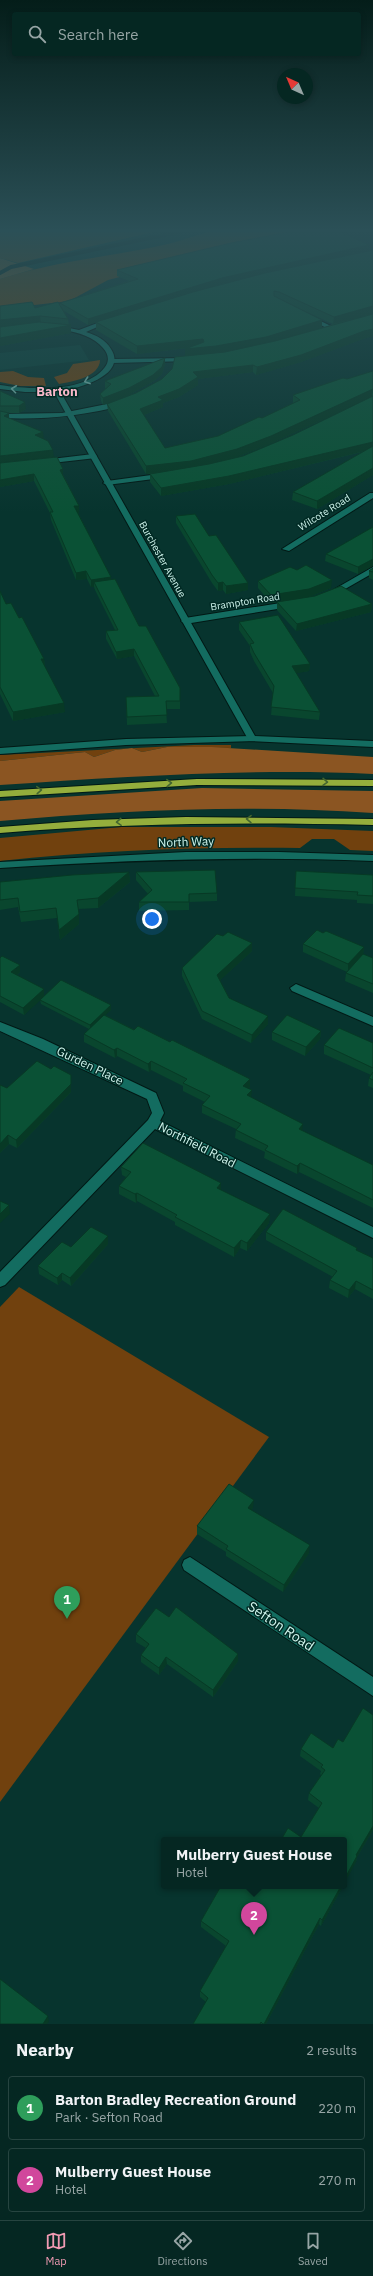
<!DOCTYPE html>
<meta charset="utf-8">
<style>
body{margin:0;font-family:"IBM Plex Sans",sans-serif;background:#13332f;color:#f1f3f6}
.compass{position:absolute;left:277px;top:68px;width:36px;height:36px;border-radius:50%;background:#052722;box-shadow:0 2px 6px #0003;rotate:316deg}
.you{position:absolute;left:152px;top:919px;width:14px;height:14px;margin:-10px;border:3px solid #fff;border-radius:50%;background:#1a73e8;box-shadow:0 0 0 6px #1a73e833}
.badge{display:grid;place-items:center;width:26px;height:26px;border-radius:50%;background:#f19ab3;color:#fff;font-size:13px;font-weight:700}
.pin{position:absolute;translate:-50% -33px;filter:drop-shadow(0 1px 2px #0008)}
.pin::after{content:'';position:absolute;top:21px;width:14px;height:12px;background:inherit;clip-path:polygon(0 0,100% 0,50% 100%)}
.popup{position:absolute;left:161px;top:1837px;width:186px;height:52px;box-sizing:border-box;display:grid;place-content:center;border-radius:4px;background:#052722;filter:drop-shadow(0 1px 3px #0005);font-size:13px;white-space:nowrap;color:#97a5a5}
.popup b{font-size:15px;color:#f1f3f6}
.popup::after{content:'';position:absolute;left:50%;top:100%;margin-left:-8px;border:8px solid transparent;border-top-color:#052722}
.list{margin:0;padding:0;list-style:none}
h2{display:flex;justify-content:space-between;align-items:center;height:52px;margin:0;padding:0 16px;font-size:17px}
h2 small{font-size:13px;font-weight:400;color:#97a5a5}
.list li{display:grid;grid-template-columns:26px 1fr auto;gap:12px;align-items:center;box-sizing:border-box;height:64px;margin:0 8px 8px;padding:0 8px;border:1px solid #264440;border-radius:4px}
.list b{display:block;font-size:15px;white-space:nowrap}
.list p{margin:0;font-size:13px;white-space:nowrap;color:#97a5a5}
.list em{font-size:13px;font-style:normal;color:#97a5a5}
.icon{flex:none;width:22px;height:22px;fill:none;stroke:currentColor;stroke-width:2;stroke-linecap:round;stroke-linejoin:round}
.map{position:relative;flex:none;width:373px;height:2024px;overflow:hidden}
.search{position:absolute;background:#052722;box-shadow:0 2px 6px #0003;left:12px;right:12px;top:12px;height:44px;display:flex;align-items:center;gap:10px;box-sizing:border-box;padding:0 14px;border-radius:4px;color:#97a5a5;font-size:15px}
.sheet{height:196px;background:#052722}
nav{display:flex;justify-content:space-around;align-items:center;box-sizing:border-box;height:56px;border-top:1px solid #264440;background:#052722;font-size:11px;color:#97a5a5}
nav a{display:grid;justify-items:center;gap:2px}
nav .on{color:#f19ab3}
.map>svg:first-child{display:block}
.built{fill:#0a3f37}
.green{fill:#71410e}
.forest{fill:#8b5522}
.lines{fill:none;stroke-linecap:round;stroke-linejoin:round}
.stream{stroke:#001511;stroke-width:4}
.street-casing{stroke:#021915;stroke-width:2}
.secondary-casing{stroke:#021915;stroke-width:2}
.highway-casing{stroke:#021915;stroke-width:2}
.street{fill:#136c60;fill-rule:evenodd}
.secondary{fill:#136c60;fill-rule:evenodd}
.highway{fill:#94ae3c;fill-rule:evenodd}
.wall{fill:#09462e;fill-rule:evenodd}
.shaded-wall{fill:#073925}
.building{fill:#0a5135;stroke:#073925}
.oneway{stroke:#7bb8ae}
.oneway2{stroke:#43652f}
.labels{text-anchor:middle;stroke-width:3;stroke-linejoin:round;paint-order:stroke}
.far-street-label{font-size:10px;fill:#d0f6ee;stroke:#002a24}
.street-label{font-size:12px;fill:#d0f6ee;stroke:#002a24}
.far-district-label{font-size:13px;font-weight:bold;fill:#fab8ca;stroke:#002a24}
.near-street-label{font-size:14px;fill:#d0f6ee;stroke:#002a24}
</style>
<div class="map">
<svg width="373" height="2024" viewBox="0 0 373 2024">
<rect width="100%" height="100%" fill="#07342e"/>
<polygon class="built" points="80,345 89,360 0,370 0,353"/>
<g class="green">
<polygon points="0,229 167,229 18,263 0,258"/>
<path d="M221 229H308L108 280 69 301 0 309V279C52 262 106 257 159 246 180 242 200 233 221 229Z"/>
<path d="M94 361 100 360C100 377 71 382 59 384L54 377 67 373 73 364Z"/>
<polygon points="13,371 28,377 44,378 46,386 20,386 0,382 0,372"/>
<polygon points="194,745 231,745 231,748 167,747 142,752 132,748 115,750 94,757 85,752 0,761 0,755"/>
<path d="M121 827H271L373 831V851L350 850 334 839H312L300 848C200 847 100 850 0 861V838Z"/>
<polygon points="19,1287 269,1437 0,1802 0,1307"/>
</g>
<g class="forest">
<polygon points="0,258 34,269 0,279"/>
<path d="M167 747H212L373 757V774C249 768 124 777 0 785V761L85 752 94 757 115 750 132 748 142 752Z"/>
<path d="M202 788 373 791V813C250 804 122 810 0 821V801Z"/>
</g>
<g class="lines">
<polyline class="stream" points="0,273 11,267 193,229"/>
<defs>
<g id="street">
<polygon points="308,315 333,327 334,328 329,329 306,318 306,316"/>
<polygon points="189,358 191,359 191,361 112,363 109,361 112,359"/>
<path d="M122 401 126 403 125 405C83 416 43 420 0 418V414L62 413Z"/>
<polygon points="93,454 97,456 96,458 43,464 39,462 43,460"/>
<polygon points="166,473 170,475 169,477 107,485 103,483 107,481"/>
<polygon points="370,493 373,493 373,498 289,551 282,549"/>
<polygon points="373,567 373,573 333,596 326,594"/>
<polygon points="293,601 297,604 296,606 185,624 181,621 185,618"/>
<polygon points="252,736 257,739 255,741 126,745 0,754 0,748 126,739"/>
<path d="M186 852H279L373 855V861C248 856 124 860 0 868V862Z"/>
<polygon points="296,984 373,1017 373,1026 292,991 290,988"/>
<polygon points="0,1022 43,1039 156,1093 164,1113 160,1121 373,1227 373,1238 155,1129 5,1285 0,1287 0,1272 148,1120 152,1113 147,1099 0,1031"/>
<polygon points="190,1557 373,1677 373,1696 184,1570 182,1565 184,1560"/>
</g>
<g id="secondary">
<polygon points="369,229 373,229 373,231 370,230"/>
<path d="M108 319 113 320 86 332C96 335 106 340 111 349 128 375 78 389 60 391L255 736 373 741V747L249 741 54 392H25L0 389V385C28 389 85 394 105 367 110 361 108 353 103 348 94 337 79 333 65 330 60 330 55 330 51 327L54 325 79 330Z"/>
</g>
<g id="highway">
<polygon points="197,779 373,780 373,786 197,785 0,797 0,791"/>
<path d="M186 817 373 819V825C248 822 124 823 0 833V827L93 820Z"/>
</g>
</defs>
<use href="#street" class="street-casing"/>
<use href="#secondary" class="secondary-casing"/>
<use href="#highway" class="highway-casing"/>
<use href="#street" class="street"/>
<use href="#secondary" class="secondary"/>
<use href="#highway" class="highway"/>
</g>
<g class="wall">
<polygon points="348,229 371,229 370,232"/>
<path d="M369 245 368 250 328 260 373 250V336L363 339 301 362 256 375 253 372 198 379V385L179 397 163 403V407L144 415 165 448 218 436 262 418 293 403V395L373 371V475L317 509 292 500 293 492 362 452 229 484 161 496 150 482V474H146L108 411 107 404 136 393 162 379 185 356 188 348 137 354 96 330V322L88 325 64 311 68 319 69 325 71 333 0 346 35 308 60 305V303L129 281 117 276V270ZM249 277 203 289 222 284ZM278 299 333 324 322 328V320ZM372 397 293 435 243 456 203 465 237 457 270 444Z"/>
<polygon points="165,358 165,364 162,374 154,381 129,395 103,405 101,401 100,394 106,389 105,388 105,381"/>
<polygon points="0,391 26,409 19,413 8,413 9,418 44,439 43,439 54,457 79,506 79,513 78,513 111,577 111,580 139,626 180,688 180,709 166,709 167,723 127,725 126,697 155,696 134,656 117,659 106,639 106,631 115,630 95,590 94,587 91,587 87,579 76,580 51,520 50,513 34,481 0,487"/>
<polygon points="176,516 209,536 248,590 226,594 223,590 218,591 212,583 176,523"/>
<polygon points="373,527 358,574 325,561 326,554"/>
<polygon points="373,568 373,580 369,578 369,571"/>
<polygon points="258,581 331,588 309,597 271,603 258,588"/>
<polygon points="0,591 6,604 19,618 44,659 45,667 65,712 13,721 0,694"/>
<polygon points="277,602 372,604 371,612 296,631 277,610"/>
<polygon points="239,622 310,664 309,671 296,673 320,712 319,720 271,715 273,693 254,661 250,652 250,646 239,630"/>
<polygon points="296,871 373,875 373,904 357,903 357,900 295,896"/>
<polygon points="129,872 130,882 98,908 78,909 79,924 60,940 57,918 21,922 18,907 0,910 0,882"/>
<polygon points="136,872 217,893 217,901 189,902 189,910 139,911 139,902 148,894 136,880"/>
<polygon points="323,933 364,947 363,954 373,958 373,993 345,981 346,973 347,972 303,952 303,944"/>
<polygon points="252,951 220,980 229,998 268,1016 268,1024 251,1043 202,1019 182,976 182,968"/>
<polygon points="0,958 20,965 20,972 17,975 44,996 111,1005 111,1010 105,1015 250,1087 248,1089 251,1097 303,1131 373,1165 373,1208 299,1172 297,1174 264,1158 265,1152 235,1138 236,1129 202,1113 202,1105 205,1102 183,1091 183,1086 151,1070 149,1072 117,1056 115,1058 84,1042 84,1034 89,1029 41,1004 40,1000 24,1015 0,1002"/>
<polygon points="321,1031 320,1039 305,1056 272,1040 272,1032"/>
<polygon points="373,1043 373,1088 368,1086 369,1078 371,1075 324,1054 324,1045"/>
<polygon points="51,1069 71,1075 71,1092 17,1148 9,1144 0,1153 7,1088"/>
<polygon points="121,1167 221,1183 221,1190 270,1214 269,1223 247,1251 240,1248 234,1257 175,1225 175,1222 137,1201 136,1203 119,1194 119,1186 126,1177 122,1175"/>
<polygon points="266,1232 357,1250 373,1258 373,1299 355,1289 348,1298 329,1288 330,1280 333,1277 266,1240"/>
<polygon points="108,1244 71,1286 62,1280 58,1285 39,1274 38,1266 71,1247"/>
<polygon points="253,1508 251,1510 309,1553 283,1592 226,1556 226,1552 197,1534 197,1526"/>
<polygon points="169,1617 238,1654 238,1661 213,1697 167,1664 159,1675 141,1662 141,1655 146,1648 136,1642 136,1634"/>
<polygon points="373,1715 373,1830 357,1857 356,1862 301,1837 319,1808 308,1800 309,1793 321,1775 320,1774 321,1771 300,1756 301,1749 333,1748 343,1742"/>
<polygon points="221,1886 343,1886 321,1926 319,1924 266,2024 193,2024 206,2002 200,1997 200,1991 226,1946 201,1927 201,1921"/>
</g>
<g class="shaded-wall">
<polygon points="369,245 368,250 222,284 88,325 88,319 222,278"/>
<polygon points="373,306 373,314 333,324 334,317"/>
<polygon points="40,316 41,324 0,328 0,320"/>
<polygon points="322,320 322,328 266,345 216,354 185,356 185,349"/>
<polygon points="71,325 71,333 0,346 0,338"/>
<polygon points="373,329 373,336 363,339 301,362 256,375 257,367 364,331"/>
<polygon points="203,339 203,346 137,354 137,346"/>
<polygon points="165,358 165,364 162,374 154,381 129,395 103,405 103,398"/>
<polygon points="253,365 253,372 198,379 198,385 179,397 163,403 163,407 141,416 140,409 158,397 193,372"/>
<polygon points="373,389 372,397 270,444 237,457 191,469 146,474 146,466"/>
<polygon points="25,402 26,409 19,413 19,406"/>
<polygon points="9,413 9,420 4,416"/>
<polygon points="43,432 44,439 35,442 35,435"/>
<polygon points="373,442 373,449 229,484 161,496 161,488"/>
<polygon points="53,450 54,457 0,463 0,456"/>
<polygon points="373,468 373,475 317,509 317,501"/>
<polygon points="63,469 63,476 60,477 60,470"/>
<polygon points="34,474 34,481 0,487 0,480"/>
<polygon points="74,506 79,506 79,513 75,514"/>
<polygon points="373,559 373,566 358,574 358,567"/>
<polygon points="86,571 87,579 76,580 76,573"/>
<polygon points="111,577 111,585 94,582 94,587 91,587 91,580"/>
<polygon points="332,580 331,588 309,597 271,603 271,595"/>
<polygon points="223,582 223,590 218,591 218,583"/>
<polygon points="248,583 248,590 226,594 226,586"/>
<polygon points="372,604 371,612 296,631 297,624"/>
<polygon points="134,649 134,656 117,659 116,652"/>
<polygon points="41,659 44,659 45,667"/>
<polygon points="310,664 309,671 292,674 292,666"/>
<polygon points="64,703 65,712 13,721 13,712"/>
<polygon points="129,872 130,882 98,908 98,898"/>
<polygon points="79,914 79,924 60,940 59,930"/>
<polygon points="252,943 252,951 217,983 217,975"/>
<polygon points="364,947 363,956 348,972 348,964"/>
<polygon points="20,965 20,972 12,980 11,972"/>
<polygon points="44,989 44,997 24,1015 23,1008"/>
<polygon points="111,1005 111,1010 90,1029 90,1025"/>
<polygon points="268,1016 268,1024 251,1043 252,1035"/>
<polygon points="321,1031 320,1039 305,1056 306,1047"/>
<polygon points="117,1048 117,1056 115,1058 114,1050"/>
<polygon points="151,1061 151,1070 149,1072 148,1064"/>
<polygon points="71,1075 71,1092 17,1148 16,1140"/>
<polygon points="250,1079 250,1087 243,1095 243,1086"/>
<polygon points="252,1090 251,1098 247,1095"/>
<polygon points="303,1124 302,1132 299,1129"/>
<polygon points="8,1135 9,1144 0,1153 0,1144"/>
<polygon points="300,1163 299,1172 297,1174 297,1166"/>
<polygon points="221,1183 221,1191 217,1188"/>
<polygon points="137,1193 137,1201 136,1203 135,1194"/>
<polygon points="9,1205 10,1214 0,1223 0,1214"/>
<polygon points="270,1214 269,1223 247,1251 247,1243"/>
<polygon points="108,1236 108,1244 71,1286 70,1278"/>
<polygon points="241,1240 240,1248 234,1257 234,1248"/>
<polygon points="62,1273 62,1280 58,1285 57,1278"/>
<polygon points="356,1281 355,1289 348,1298 349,1290"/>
<polygon points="254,1500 253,1508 248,1516 248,1508"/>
<polygon points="310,1545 309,1553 283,1592 284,1585"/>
<polygon points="238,1654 238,1661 213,1697 213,1690"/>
<polygon points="166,1657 167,1664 159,1675 159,1668"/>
<polygon points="373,1826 373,1830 357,1857 356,1862 344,1884 344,1880 356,1855"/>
<polygon points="341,1886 343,1886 321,1926 322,1920"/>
<polygon points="320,1918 319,1924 266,2024 264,2024"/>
<polygon points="48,2016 49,2022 47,2024 43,2024"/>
</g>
<g class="building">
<polygon points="305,229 334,229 369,245 222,278 88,319 60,303 138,279 117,270 231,243"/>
<polygon points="373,250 373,306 334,317 279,292 274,291 274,296 322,320 266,337 216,346 185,349 204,342 203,339 137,346 96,322 193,292 265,273"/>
<polygon points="32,302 35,308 58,302 68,319 40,316 0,320 0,306"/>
<polygon points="373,314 373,329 364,331 301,355 257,367 253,365 193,372 198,377 179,389 158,397 163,400 140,409 165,448 218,436 259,417 262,418 300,400 293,395 343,378 347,379 373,371 373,389 271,436 237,449 191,461 146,466 107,404 136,393 162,379 172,369 175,357 225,352 275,341"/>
<polygon points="39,322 71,325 0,338 0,327"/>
<polygon points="165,358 162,367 153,375 129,388 103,398 100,394 111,384 105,381"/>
<polygon points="0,391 25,402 19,406 0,406"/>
<polygon points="373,396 373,442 229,476 161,488 150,474 209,464 243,456 293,435"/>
<polygon points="0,411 9,413 4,416 43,432 35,435 48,441 53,450 0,456"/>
<polygon points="373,446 373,468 317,501 293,492"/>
<polygon points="57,457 63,469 60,470 79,506 74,506 111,577 91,580 86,571 76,573 50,512 53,512 34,474 0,480 0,463"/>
<polygon points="195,514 209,536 216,535 248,583 226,586 223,582 218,583 212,575 176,516"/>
<polygon points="373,527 373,559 358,567 326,554"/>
<polygon points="306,565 332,580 309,589 271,595 258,581 290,567 297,570"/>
<polygon points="373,568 373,572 369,571"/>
<polygon points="115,579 139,626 146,626 180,688 180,701 166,701 167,715 127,717 126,697 159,696 134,649 116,652 106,631 118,630 94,582"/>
<polygon points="341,586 372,604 297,624 277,602 315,596"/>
<polygon points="0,591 6,604 11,603 19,618 22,617 44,659 41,659 64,703 13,712 0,687"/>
<polygon points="278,615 310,664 292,666 320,712 271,707 274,686 254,653 250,644 254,643 239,622"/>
<polygon points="215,870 217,893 189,894 189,902 139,902 152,890 136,872"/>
<polygon points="296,871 373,875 373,896 357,895 358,892 295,888"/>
<polygon points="129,872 98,898 77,900 79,914 59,930 56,908 20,912 18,898 0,900 0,882 72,875"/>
<polygon points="317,930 323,933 326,931 364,947 348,964 303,944"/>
<polygon points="228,932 252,943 217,975 229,998 268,1016 252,1035 202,1011 182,968 217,934 223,936"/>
<polygon points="363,954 373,958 373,984 346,973"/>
<polygon points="2,956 20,965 11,972 44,989 23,1008 0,996 0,958"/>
<polygon points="61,980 111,1005 90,1025 40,1000"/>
<polygon points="104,1015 134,1030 138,1026 170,1042 172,1040 250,1079 243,1086 252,1090 247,1095 303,1124 299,1129 373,1165 373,1200 300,1163 297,1166 265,1150 268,1146 236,1130 241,1124 202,1105 210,1096 183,1083 187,1079 151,1061 148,1064 117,1048 114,1050 84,1034"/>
<polygon points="287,1015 321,1031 306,1047 272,1032"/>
<polygon points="339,1028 373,1043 373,1068 324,1045"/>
<polygon points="37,1061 51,1069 54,1066 71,1075 71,1084 16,1140 8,1135 0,1144 0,1085 7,1088"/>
<polygon points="373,1072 373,1080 369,1078"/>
<polygon points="143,1143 221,1183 217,1188 270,1214 247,1243 241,1240 234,1248 175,1217 177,1215 137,1193 135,1194 119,1186 131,1172 121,1167"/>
<polygon points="0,1201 9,1205 0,1214"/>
<polygon points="283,1209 357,1248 356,1250 373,1258 373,1290 356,1281 349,1290 330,1280 337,1271 266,1232"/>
<polygon points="91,1227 108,1236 70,1278 62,1273 57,1278 38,1266 62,1242 71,1247"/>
<polygon points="229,1484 254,1500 248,1508 310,1545 284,1585 226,1549 228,1546 197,1526"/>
<polygon points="176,1607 238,1654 213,1690 166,1657 159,1668 141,1655 149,1644 136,1634 156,1608 169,1617"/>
<polygon points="363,1708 373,1715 373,1826 356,1855 357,1856 344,1880 344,1840 281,1840 288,1828 301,1837 322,1803 309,1793 325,1770 321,1767 323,1765 301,1749 311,1733 333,1748 338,1739 343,1742"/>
<polygon points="221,1886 341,1886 322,1920 320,1918 264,2024 263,2024 261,2022 260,2024 193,2024 208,1998 200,1991 229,1941 201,1921"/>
<polygon points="0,1979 48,2016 43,2024 0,2024"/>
</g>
<defs><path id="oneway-chevron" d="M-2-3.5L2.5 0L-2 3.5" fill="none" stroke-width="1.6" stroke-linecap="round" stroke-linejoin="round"/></defs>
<g class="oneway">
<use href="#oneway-chevron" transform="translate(87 381) rotate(160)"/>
<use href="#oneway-chevron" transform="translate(14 389) rotate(-173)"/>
</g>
<g class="oneway2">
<use href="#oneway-chevron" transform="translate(325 782) rotate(1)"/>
<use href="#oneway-chevron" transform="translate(169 783) rotate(-2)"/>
<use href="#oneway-chevron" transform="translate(39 790) rotate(-4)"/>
<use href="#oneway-chevron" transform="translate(249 819) rotate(-179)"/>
<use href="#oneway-chevron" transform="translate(119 822) rotate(177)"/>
</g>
<linearGradient id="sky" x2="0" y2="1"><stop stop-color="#041d19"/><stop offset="0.45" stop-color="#2b5057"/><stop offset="1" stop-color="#2b5057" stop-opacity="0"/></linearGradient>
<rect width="373" height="512" fill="url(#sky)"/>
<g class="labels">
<g class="far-street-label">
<text transform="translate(324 512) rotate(-32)" y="4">Wilcote Road</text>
<text transform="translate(163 559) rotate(61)" y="4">Burchester Avenue</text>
<text transform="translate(245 601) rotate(-9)" y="4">Brampton Road</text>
</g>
<g class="street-label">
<text transform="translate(186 842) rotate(-2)" y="4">North Way</text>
<text transform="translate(90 1066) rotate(26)" y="4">Gurden Place</text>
<text transform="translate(197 1145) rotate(27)" y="4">Northfield Road</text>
</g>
<g class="far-district-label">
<text x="57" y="396">Barton</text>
</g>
<g class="near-street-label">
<text transform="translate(281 1626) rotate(34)" y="5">Sefton Road</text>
</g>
</g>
</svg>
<svg class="compass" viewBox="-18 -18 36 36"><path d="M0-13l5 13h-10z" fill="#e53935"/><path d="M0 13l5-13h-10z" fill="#97a5a5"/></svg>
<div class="you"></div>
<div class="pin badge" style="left:67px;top:1619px;background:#2e9e5b">1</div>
<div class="pin badge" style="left:254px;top:1935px;background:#d1479c">2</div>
<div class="popup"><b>Mulberry Guest House</b>Hotel</div>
<div class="search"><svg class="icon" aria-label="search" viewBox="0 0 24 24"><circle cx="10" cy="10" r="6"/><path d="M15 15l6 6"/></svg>Search here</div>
</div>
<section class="sheet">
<h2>Nearby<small>2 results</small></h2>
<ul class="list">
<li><span class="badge" style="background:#2e9e5b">1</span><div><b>Barton Bradley Recreation Ground</b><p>Park · Sefton Road</p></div><em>220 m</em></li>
<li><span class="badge" style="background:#d1479c">2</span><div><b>Mulberry Guest House</b><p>Hotel</p></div><em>270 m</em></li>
</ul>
</section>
<nav>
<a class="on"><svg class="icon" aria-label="map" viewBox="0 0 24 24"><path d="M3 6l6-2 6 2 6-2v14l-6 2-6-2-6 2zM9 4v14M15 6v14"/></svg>Map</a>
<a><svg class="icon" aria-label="directions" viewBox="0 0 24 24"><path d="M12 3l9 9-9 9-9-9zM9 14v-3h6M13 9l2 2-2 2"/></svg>Directions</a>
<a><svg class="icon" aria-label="saved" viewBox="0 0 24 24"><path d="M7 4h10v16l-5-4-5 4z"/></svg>Saved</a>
</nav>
